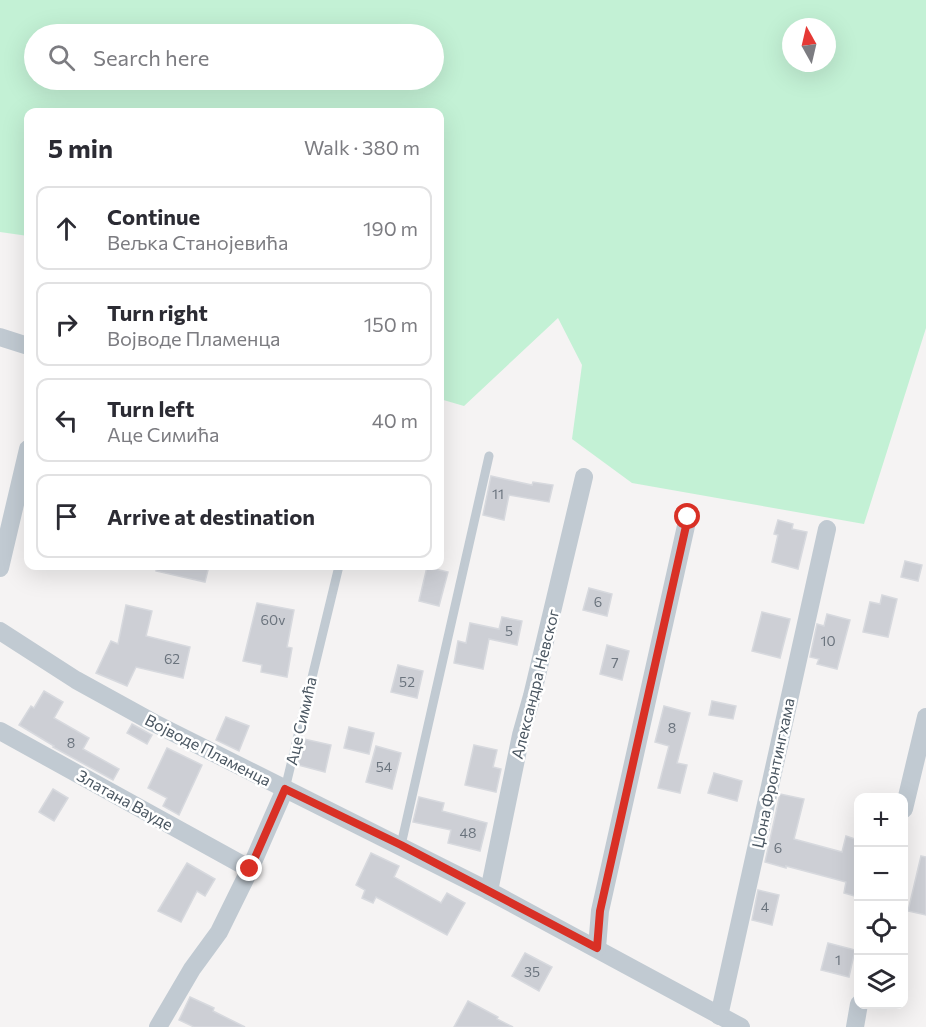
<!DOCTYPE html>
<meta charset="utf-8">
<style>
body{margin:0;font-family:Commissioner,sans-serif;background:#f2f2f3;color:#2b2b33}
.controls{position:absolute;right:18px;bottom:18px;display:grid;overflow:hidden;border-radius:12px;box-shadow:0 6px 24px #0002}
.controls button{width:54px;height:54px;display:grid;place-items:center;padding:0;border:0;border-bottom:2px solid #e1e1e2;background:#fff;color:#2b2b33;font:30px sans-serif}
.compass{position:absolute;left:782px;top:18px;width:54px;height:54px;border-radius:50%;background:#fff;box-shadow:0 6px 24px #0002;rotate:352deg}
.stop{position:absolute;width:18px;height:18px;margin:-14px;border:4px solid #d93025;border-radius:50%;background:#fff}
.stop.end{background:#d93025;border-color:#fff;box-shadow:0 2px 6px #0008}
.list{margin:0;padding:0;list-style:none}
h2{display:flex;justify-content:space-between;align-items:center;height:78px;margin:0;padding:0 24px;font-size:26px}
h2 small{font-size:20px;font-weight:400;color:#7c7c81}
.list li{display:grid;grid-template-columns:39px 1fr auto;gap:18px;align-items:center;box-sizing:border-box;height:84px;margin:0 12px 12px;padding:0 12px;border:2px solid #e1e1e2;border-radius:12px}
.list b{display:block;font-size:22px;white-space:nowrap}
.list p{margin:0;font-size:20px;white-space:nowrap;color:#7c7c81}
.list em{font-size:20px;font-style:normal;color:#7c7c81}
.icon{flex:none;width:33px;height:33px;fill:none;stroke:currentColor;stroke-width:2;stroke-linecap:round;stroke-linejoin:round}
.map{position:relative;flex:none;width:926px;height:1027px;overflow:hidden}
.search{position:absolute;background:#fff;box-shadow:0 6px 24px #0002;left:24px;top:24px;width:420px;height:66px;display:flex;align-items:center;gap:15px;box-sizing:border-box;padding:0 21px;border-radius:33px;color:#7c7c81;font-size:22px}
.panel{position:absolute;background:#fff;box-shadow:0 6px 24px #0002;left:24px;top:108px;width:420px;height:462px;border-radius:12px}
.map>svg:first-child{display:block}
.green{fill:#c3f1d5;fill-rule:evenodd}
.building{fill:#cdcfd5;stroke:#d7d9de;stroke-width:1.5}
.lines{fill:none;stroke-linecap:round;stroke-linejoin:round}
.lane{stroke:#c1cad2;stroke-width:9}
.street{stroke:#c1cad2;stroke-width:18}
.route{stroke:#d93025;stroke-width:8}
.labels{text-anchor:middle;stroke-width:5;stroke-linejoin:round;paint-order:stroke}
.number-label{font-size:14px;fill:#6b747e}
.street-label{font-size:16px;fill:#4a5661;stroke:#fff}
</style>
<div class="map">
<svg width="926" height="1027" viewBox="0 0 926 1027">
<rect width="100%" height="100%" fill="#f5f3f3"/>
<path class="green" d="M0 0H926V328L864 524 632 483 572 439 582 365 558 318 464 406 440 399V112H28V236L0 232ZM791 27H827V63H791ZM34 34H434V80H34Z"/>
<g class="building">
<polygon points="491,476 532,485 533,482 553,485 549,502 509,495 504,520 483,515"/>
<polygon points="778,520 793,524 792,529 807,532 798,569 772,562 778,535 774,534"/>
<polygon points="905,561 922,565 918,581 901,577"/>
<polygon points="157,566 209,566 205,582 156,571"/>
<polygon points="427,567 448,572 439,606 419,601"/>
<polygon points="589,588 612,594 607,616 583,610"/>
<polygon points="882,595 897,599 888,637 863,632 870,602 880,604"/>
<polygon points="257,603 294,610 287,647 292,648 287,677 261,672 262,665 243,661"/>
<polygon points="126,605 152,611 146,636 190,647 183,678 136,667 127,686 96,673 111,641 118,644"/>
<polygon points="762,612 790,619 780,658 752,651"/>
<polygon points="827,614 850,620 837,669 817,664 819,659 810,657 817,624 824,626"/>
<polygon points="502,617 522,621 517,645 489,639 483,669 454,663 458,641 466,643 470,623 499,629"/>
<polygon points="607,645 629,651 622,680 600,674"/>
<polygon points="398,665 423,671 417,698 391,692"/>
<polygon points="44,691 63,702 54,718 89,738 83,749 119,769 113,780 53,747 54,746 19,725 31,706 34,708"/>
<polygon points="712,701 736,706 733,719 709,715"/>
<polygon points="664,706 690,713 677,763 687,765 680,793 658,788 669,746 655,742"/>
<polygon points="226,717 249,726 239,751 216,740"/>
<polygon points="132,724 152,735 147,744 127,733"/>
<polygon points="349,727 374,733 369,754 344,748"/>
<polygon points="304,739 331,745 325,772 298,765"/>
<polygon points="474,745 497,750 493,767 501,769 496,792 465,785"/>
<polygon points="376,746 401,753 392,789 366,782"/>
<polygon points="167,748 202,765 179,815 163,806 167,798 148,788"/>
<polygon points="714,773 742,781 737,801 708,793"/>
<polygon points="53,789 68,798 54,821 39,812"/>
<polygon points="780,794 804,799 794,839 842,852 846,836 858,840 858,897 844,893 846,882 786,866 786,868 765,862"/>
<polygon points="419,797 444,803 442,811 487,823 480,851 448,843 451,830 413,822"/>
<polygon points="371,853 399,866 394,877 441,903 447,893 465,903 447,935 376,897 373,903 362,898 365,890 356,885"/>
<polygon points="921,856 926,857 926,915 908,911"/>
<polygon points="187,863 215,879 205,896 197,891 181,922 158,911"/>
<polygon points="758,890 779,895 772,925 752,920"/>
<polygon points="828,943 855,950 849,977 821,970"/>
<polygon points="525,953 552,967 539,991 512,976"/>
<polygon points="190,997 214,1008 213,1011 245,1027 194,1027 179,1020"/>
<polygon points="468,1001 498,1017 497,1019 513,1027 454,1027"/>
</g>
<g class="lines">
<g class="lane">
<polyline points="285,789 339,566"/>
<polyline points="401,845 489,456"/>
</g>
<g class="street">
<polyline points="0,337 28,346"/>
<polyline points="0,568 28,449"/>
<polyline points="0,631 76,680 154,723 489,891 741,1027"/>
<polyline points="0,731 250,869"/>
<polyline points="904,809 926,717"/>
<polyline points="489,891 521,735 532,696 584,477"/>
<polyline points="597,948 600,911 688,517"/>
<polyline points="719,1016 827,529"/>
<polyline points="158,1027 192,969 219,932 250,869 285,789"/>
<polyline points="855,1027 859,1004"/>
</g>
</g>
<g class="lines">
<polyline class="route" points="250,869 285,789 401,845 597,948 600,911 688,517"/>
</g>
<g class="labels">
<g class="number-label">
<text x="498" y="499">11</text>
<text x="598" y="607">6</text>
<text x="273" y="625">60v</text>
<text x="509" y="636">5</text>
<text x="828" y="646">10</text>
<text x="172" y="664">62</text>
<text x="615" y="668">7</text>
<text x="407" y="687">52</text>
<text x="672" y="733">8</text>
<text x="71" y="748">8</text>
<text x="384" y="772">54</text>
<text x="468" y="838">48</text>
<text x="778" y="853">6</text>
<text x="765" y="912">4</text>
<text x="838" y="965">1</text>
<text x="532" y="977">35</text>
</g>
<g class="street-label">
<text transform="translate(535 684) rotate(-76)" y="6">Александра Невског</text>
<text transform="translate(301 721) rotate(-77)" y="6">Аце Симића</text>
<text transform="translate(208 750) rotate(27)" y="6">Војводе Пламенца</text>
<text transform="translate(773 773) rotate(-78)" y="6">Џона Фронтингхама</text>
<text transform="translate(125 800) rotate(29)" y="6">Златана Вауде</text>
</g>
</g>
</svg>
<div class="controls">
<button>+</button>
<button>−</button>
<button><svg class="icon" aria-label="locate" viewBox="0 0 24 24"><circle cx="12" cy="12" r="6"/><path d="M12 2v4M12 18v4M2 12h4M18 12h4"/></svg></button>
<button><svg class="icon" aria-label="layers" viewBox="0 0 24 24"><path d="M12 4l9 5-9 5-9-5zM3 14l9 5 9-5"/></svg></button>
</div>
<svg class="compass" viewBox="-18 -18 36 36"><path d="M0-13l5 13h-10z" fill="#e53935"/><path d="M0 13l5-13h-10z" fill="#7c7c81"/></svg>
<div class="stop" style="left:688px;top:517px"></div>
<div class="stop end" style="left:250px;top:869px"></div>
<div class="search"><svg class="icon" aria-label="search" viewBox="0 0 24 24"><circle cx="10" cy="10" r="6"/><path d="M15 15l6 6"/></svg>Search here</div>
<section class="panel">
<h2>5 min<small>Walk · 380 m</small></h2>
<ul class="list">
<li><svg class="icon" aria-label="ahead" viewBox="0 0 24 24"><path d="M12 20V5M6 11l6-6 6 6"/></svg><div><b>Continue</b><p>Вељка Станојевића</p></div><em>190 m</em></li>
<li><svg class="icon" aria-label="right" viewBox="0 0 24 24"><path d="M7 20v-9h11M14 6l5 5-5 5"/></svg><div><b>Turn right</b><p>Војводе Пламенца</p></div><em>150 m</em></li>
<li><svg class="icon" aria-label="left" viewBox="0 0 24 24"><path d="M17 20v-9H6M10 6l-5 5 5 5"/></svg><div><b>Turn left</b><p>Аце Симића</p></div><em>40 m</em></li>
<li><svg class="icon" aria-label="arrive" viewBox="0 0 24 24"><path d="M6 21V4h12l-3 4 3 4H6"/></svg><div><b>Arrive at destination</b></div></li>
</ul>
</section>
</div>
